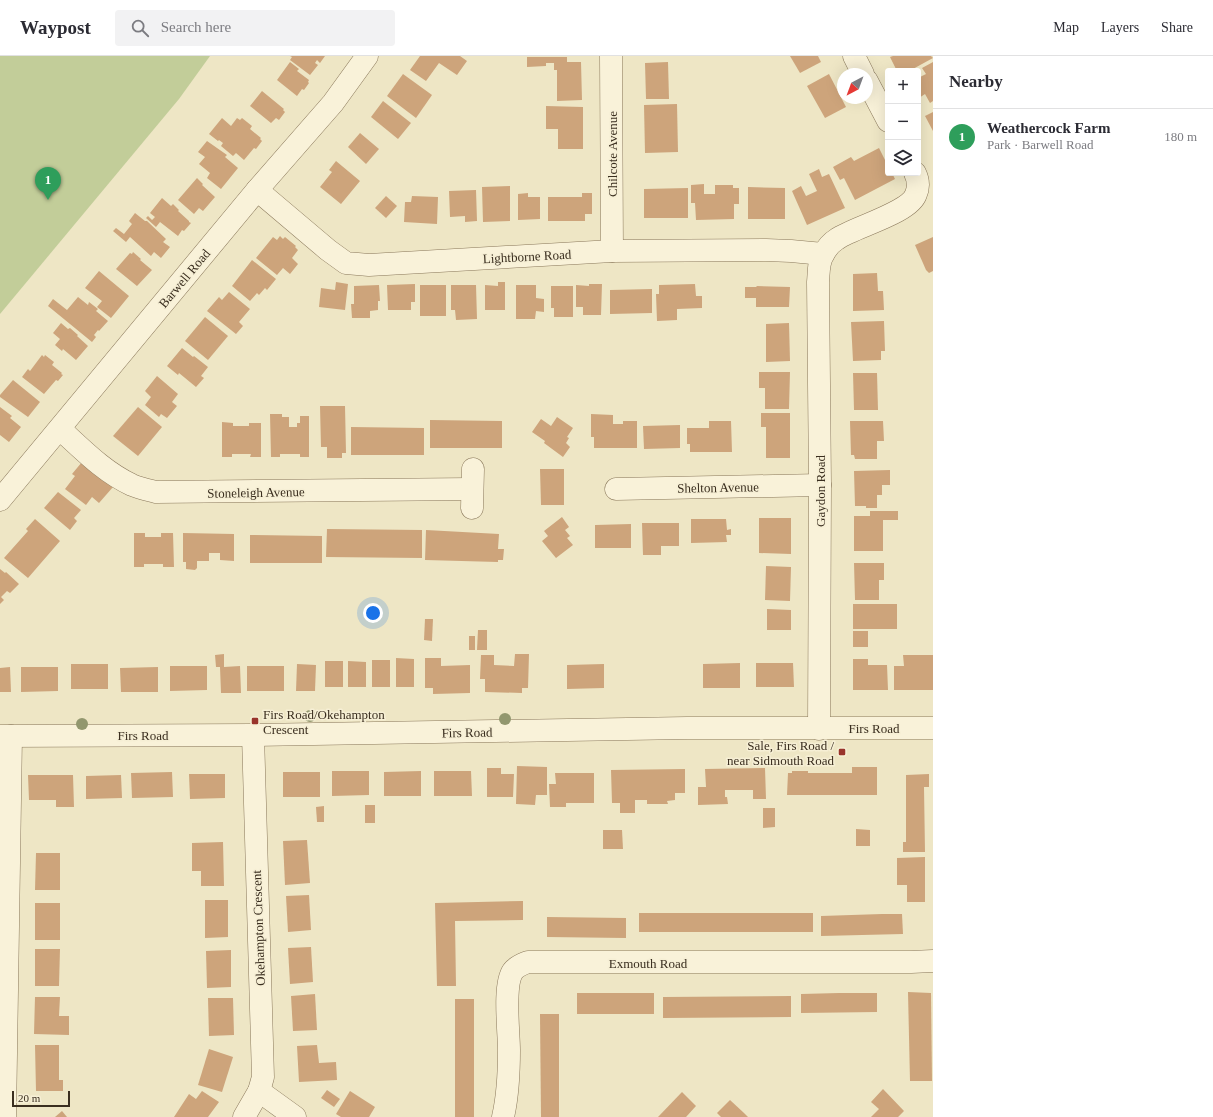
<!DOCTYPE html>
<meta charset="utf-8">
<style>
body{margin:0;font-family:Georgia,serif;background:#f2f2f3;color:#2b2b33}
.controls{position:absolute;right:12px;top:12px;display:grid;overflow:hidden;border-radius:4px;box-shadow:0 4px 16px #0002}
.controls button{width:36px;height:36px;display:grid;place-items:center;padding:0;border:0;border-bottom:1px solid #e1e1e2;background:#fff;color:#2b2b33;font:20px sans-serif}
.compass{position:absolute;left:837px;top:12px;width:36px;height:36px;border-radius:50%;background:#fff;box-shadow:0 4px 16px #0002;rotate:221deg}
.scale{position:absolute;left:12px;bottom:10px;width:58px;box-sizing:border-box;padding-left:4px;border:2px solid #3a2e1f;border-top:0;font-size:11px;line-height:14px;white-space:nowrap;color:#3a2e1f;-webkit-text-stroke:3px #f6efd5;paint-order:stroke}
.you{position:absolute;left:373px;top:557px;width:14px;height:14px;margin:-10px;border:3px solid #fff;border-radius:50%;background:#1a73e8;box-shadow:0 0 0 6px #1a73e833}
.badge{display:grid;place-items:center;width:26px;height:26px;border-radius:50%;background:#99342b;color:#fff;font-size:13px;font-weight:700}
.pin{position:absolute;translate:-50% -33px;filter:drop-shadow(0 1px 2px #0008)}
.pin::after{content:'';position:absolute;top:21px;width:14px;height:12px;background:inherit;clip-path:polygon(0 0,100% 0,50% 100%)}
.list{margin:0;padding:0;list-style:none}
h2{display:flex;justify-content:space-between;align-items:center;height:52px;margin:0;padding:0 16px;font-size:17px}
h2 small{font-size:13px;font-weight:400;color:#7c7c81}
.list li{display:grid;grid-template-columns:26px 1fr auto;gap:12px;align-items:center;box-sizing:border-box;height:56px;padding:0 16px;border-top:1px solid #e1e1e2}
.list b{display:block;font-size:15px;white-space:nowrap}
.list p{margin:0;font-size:13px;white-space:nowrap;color:#7c7c81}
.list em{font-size:13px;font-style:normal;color:#7c7c81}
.icon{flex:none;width:22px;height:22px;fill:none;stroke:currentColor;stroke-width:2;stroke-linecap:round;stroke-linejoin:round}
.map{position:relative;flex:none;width:933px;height:1061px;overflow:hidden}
header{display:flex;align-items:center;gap:24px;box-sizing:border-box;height:56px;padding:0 20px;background:#fff;border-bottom:1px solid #e1e1e2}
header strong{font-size:19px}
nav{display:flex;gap:22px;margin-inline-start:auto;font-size:14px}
.search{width:280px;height:36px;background:#f2f2f3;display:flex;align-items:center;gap:10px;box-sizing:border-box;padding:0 14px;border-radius:4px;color:#7c7c81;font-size:15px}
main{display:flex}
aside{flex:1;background:#fff}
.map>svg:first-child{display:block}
.green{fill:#c2cd99}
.building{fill:#cda47b}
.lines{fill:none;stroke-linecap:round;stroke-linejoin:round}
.minor-casing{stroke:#8a785b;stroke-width:23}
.minor{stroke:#f9f2d9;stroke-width:22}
.tree{fill:#92976e}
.poi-dot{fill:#99342b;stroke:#f6efd5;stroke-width:1.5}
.labels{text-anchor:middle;stroke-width:3;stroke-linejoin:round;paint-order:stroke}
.street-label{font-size:13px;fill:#3a2e1f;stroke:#f6efd5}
.poi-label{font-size:13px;fill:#3a2e1f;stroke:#f6efd5;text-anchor:start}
</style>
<header>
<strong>Waypost</strong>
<div class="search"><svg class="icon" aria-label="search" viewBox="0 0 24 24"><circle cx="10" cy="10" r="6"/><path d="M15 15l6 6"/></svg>Search here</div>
<nav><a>Map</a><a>Layers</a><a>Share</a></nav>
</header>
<main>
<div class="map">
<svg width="933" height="1061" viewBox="0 0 933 1061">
<rect width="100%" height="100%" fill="#eee6c5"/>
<polygon class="green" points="0,0 210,0 179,43 0,258"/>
<g class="building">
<polygon points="290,0 325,0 320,7 317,4 315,7 318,9 310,19 290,4 292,1"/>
<polygon points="420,0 460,0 467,5 457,19 439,7 426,25 410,14"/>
<polygon points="790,0 818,0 821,6 800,17"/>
<polygon points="893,0 931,0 933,2 911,14 910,12 905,15 897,15 890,1"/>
<polygon points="527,1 567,1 567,6 581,6 582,44 557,45 557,14 554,14 554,7 546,7 546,10 527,11"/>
<polygon points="290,6 299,13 297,15 309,24 308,26 309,27 304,34 302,33 297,40 277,24"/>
<polygon points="668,6 669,43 646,43 645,7"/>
<polygon points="933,6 933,45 930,47 925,38 919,42 918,39 918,22 926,18 922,12"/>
<polygon points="403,18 432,39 416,62 387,40"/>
<polygon points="829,18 846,51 825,62 807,30"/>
<polygon points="262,35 284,53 283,54 285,56 279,64 276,62 271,67 250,50"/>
<polygon points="383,45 411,67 398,83 371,61"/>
<polygon points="677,48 678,96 645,97 644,49"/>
<polygon points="546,50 583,51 583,93 558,93 558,73 546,73"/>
<polygon points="933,56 933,75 925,60"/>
<polygon points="222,62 231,70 237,62 240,64 242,62 252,70 250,73 261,82 260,83 262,85 256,93 254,92 244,104 236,97 233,100 221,90 223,87 219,84 218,85 209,78"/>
<polygon points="360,77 379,93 366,108 348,91"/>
<polygon points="207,85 227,99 225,101 238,112 221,133 207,122 210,117 199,108 205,101 198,96"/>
<polygon points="879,92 888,110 888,117 892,117 895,123 855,144 844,122 840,124 833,111 851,101 854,105"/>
<polygon points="336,105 360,125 341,148 320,131 332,116 329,114"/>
<polygon points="819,113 822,121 829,118 845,152 807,169 792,135 801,130 806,140 817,135 809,118"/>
<polygon points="197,122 203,128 202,129 215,141 203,155 199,152 194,158 178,144"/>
<polygon points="704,128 704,138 715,138 715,129 733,129 733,132 739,132 739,148 734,148 734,163 696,164 695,147 691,147 691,129"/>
<polygon points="510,130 510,165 483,166 482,131"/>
<polygon points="748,131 785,132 785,163 748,163"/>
<polygon points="688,132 688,162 644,162 644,133"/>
<polygon points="476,134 477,165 465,166 465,160 450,161 449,135"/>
<polygon points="528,137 528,141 540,141 540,163 518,164 518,138"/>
<polygon points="582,137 592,137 592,158 585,158 585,165 548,165 548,141 582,141"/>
<polygon points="386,140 397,150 386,162 375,152"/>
<polygon points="412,140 438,141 437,168 404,166 405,146 411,146"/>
<polygon points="162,142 171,150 173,148 179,154 178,155 189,165 189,166 191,167 184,175 182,174 178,180 160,166 156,171 146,162 148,160 152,164 155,161 150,157"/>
<polygon points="135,157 145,165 147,165 166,183 163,186 170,191 161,202 154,196 151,200 130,181 126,186 113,175 116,172 124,178 132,168 129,165"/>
<polygon points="280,180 283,183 285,181 296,190 295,191 298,194 292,202 298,208 290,218 283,212 277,219 256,202 273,181 277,184"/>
<polygon points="933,181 933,215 929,217 926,214 915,189"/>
<polygon points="133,196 141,203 140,204 152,214 137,230 116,213 130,197 132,198"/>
<polygon points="252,204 276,223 267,234 265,232 259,239 257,237 250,245 232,230"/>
<polygon points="99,215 129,240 111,262 97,251 102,245 85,232"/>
<polygon points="877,217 878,235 883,235 884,254 853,255 853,218"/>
<polygon points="336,226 348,228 345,254 319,251 321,232 335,234"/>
<polygon points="498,226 505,226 505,254 485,254 485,229 498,230"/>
<polygon points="415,228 415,246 411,246 411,254 388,254 387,229"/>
<polygon points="589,228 602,228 601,259 583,259 583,251 576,251 576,229 589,230"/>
<polygon points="695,228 696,240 702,240 702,252 677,253 677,264 657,265 656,238 659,238 659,229"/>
<polygon points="379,229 380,245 378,245 378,254 370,255 370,262 352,262 351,248 354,248 354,230"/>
<rect x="420" y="229" width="26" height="31"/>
<polygon points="451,229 476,229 477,263 456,264 455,254 451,254"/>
<polygon points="516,229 536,229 536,242 544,243 544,256 536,255 535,263 516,263"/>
<polygon points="551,230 573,230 573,261 554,261 554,252 551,252"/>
<polygon points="756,230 790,231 789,251 756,251 756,242 745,242 745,231 757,231"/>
<polygon points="652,233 652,257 610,258 610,234"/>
<polygon points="229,236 250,253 239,266 243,270 236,278 207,255 219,241 222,244"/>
<polygon points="78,241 88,249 89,246 98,253 96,255 108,265 99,275 98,274 94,279 96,281 92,286 48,250 53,243 67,254"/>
<polygon points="205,261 228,280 208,304 185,285"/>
<polygon points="884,265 885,295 881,295 881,304 853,305 851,266"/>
<polygon points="61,267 68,273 70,272 78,279 77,280 88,290 76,304 63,293 62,295 55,289 60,283 53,277"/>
<polygon points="789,267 790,305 766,306 766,268"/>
<polygon points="182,292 193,301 194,300 208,311 201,320 204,322 196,331 179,317 178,319 167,310"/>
<polygon points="42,299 44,301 45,299 54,306 52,309 62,317 61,318 63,319 58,325 56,324 44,338 22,321 28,313 30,315"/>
<polygon points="759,316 790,316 789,353 765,353 765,332 759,332"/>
<polygon points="853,317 877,317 878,354 854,354"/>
<polygon points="157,320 178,338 172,346 177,350 167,362 161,358 159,361 145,349 151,341 145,335"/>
<polygon points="13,324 40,346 28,361 0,341 0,339"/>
<polygon points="320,350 345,350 346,397 342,397 342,402 327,402 327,391 321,391"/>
<polygon points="0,351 12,360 10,362 21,371 9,386 0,379"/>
<polygon points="138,351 162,371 138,400 113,380"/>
<polygon points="761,357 790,357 790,402 766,402 766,371 761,371"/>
<polygon points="270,358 282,358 282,361 289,361 289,371 297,371 297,367 300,367 300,360 309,360 309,401 300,401 300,398 280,398 280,401 271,401"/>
<polygon points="591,358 613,359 613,368 623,368 623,365 637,365 637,392 594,392 594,381 591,381"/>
<polygon points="557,361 573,372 567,381 569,382 566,387 570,391 563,401 544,387 545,385 532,376 541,363 551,370"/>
<polygon points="430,364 502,365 502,392 430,392"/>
<polygon points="709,365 731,365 732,396 690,396 690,388 687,388 687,372 709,372"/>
<polygon points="850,365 883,365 884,385 877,385 877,403 855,403 854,399 851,399"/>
<polygon points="222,366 233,367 233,370 249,370 249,367 261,367 261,401 250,401 251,398 232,398 232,401 222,401"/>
<polygon points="680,369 680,392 644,393 643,370"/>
<polygon points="351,371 424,372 424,399 351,399"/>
<polygon points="82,406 113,431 99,447 92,441 86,449 65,433 75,420 72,418"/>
<polygon points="540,413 564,413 564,449 541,449"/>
<polygon points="890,414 890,429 882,429 882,439 877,439 877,452 866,452 866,450 855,450 854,415"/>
<polygon points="58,436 81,454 74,462 77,465 70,474 44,452"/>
<polygon points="870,455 898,455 898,464 883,464 883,495 854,495 854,460 870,460"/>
<polygon points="562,461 569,471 565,474 570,480 567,482 573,489 556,502 542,485 548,480 544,475"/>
<polygon points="759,462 791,462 791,498 759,497"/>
<polygon points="35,463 60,485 28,522 4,502 28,475 26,473"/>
<polygon points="691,463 726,463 727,474 731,473 731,479 726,479 727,486 691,487"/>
<polygon points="642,467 679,467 679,490 661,490 661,499 643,499"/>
<polygon points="631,468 631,492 595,492 595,469"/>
<polygon points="327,473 422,474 422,502 326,501"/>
<polygon points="426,474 499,478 498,493 504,493 503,504 498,504 498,506 425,504"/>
<polygon points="134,477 145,477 145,481 161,481 161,477 173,477 174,511 163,511 163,508 144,508 144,511 134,511"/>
<polygon points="183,477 234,478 234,505 220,504 220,497 209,497 209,505 197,505 197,512 195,514 186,513 186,506 183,506"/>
<polygon points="250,479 322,480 322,507 250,507"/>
<polygon points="854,507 884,507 884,524 879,524 879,544 855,544"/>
<polygon points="766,510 791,511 790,545 765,544"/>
<polygon points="0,513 5,517 6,516 19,528 10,537 7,535 1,541 4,544 0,548"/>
<rect x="853" y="548" width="44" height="25"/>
<polygon points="767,553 791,554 791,574 767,574"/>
<polygon points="425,563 433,563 432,585 424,584"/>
<polygon points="478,574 487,574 487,594 477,594"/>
<rect x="853" y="575" width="15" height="16"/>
<rect x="469" y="580" width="6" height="14"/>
<polygon points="224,598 224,611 240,610 241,637 221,637 220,611 216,611 215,599"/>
<polygon points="515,598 529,598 528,632 522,632 522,637 485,636 485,623 480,623 481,599 494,599 494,609 514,610"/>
<polygon points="903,599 933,599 933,634 894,634 894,610 904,610"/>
<polygon points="396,602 414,603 414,631 396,631"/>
<polygon points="425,602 441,602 441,610 470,609 470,637 433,638 433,632 425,632"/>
<polygon points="853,603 868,603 868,609 887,609 888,634 853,634"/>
<rect x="372" y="604" width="18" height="27"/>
<rect x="325" y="605" width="18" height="26"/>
<polygon points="348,605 366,606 366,631 348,631"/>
<polygon points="740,607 740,632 703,632 703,608"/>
<polygon points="756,607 793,607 794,631 756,631"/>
<rect x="71" y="608" width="37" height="25"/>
<polygon points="297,608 316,609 315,635 296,635"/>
<polygon points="604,608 604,632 567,633 567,609"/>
<polygon points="170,610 207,610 207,634 170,635"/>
<rect x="247" y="610" width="37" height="25"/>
<polygon points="10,611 11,636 0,636 0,612"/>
<polygon points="21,611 58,611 58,635 21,636"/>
<polygon points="158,611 158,636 121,636 120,612"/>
<polygon points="517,710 547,711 547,739 536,739 535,749 516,748"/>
<polygon points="852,711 877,711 877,739 787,739 788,717 792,717 792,715 808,715 808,717 852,717"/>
<polygon points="487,712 501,712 501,718 514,718 513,741 487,741"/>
<polygon points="765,712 766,743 753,743 753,734 725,734 725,741 727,741 728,748 698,749 698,731 706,731 705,713"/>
<polygon points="685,713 685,737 675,737 675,744 667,745 668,748 647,748 647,744 635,744 635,757 620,757 620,747 612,747 611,714"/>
<polygon points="332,715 369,715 369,739 332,740"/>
<polygon points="421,715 421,740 384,740 384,716"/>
<polygon points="434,715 471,715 472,740 434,740"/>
<polygon points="172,716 173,741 132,742 131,717"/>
<rect x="283" y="716" width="37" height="25"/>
<polygon points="555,717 594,717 594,747 566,747 566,751 550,751 549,728 556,728"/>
<polygon points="189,718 225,718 225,742 190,743"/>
<polygon points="929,718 929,731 924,731 925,796 903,796 903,786 906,786 906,719"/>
<polygon points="28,719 73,719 74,751 56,751 56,744 29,744"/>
<polygon points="121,719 122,742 86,743 86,720"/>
<rect x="365" y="749" width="10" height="18"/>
<polygon points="324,750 324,766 317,766 316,751"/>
<polygon points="763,752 775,752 775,771 763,772"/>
<polygon points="856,773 870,774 870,790 856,790"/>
<polygon points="603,774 622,774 623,793 603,793"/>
<polygon points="307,784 310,827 285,829 283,785"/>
<polygon points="223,786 224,830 201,830 201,815 192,815 192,787"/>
<polygon points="36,797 60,797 60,834 35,834"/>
<polygon points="925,801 925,846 907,846 907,829 897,829 897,802"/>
<polygon points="309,839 311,874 288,876 286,840"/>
<polygon points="205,844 228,844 228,881 205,882"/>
<polygon points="523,845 523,864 455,865 456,930 437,930 435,847"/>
<rect x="35" y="847" width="25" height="37"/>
<rect x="639" y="857" width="174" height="19"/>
<polygon points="882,858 902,858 903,878 821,880 821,860"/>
<polygon points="547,861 626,862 626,882 547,881"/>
<polygon points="311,891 313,926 290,928 288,892"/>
<polygon points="35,893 60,893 59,930 35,930"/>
<polygon points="231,894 231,931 207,932 206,895"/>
<polygon points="908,936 931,937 932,1025 910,1025"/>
<rect x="577" y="937" width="77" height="21"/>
<polygon points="839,937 877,937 877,956 801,957 801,938"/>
<polygon points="315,938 317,974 293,975 291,940"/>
<polygon points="791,940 791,961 663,962 663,941"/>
<polygon points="35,941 60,941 59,960 69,960 69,979 34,978"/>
<polygon points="208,942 233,942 234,979 209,980"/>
<rect x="455" y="943" width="19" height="118"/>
<polygon points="540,958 559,958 559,1061 541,1061"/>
<polygon points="35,989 59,989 59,1024 63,1024 63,1035 36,1035"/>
<polygon points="317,989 319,1007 336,1006 337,1024 299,1026 297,990"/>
<polygon points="209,993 233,1001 222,1036 198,1029"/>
<polygon points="883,1033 904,1055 898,1061 871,1061 879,1053 871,1046"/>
<polygon points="327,1034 340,1043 334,1051 321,1042"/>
<polygon points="202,1035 219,1046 208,1061 174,1061 189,1038 196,1043"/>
<polygon points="350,1035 375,1051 369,1061 341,1061 336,1058"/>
<polygon points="682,1036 696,1050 686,1061 658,1061"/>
<polygon points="730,1044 744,1057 748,1061 721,1061 717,1057"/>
<polygon points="62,1055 67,1061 55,1061"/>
</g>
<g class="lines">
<defs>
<g id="minor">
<polyline points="611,0 612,195"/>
<polyline points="854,0 863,18"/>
<polyline points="867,25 888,65"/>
<polyline points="257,134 328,194 346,207 369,209 612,195 766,194 791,195 823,198"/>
<path d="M60 373C82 393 104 416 132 429 139 432 148 434 156 436L472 433"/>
<polyline points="616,433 820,429"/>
<polyline points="0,444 257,134 333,47 367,0"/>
<polyline points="472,452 473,413"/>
<path d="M819 673 820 429 818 226C819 217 818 207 823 199 826 193 832 186 837 183 854 171 910 157 916 138 919 131 918 123 915 117"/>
<polyline points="0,680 253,679 687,672 933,672"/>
<polyline points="259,1035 295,1061"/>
<polyline points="5,1061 11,680"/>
<polyline points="244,1061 259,1035 263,1021 253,679"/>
<path d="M503 1061C508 1039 509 1016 509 994 509 976 503 929 513 915 517 910 523 908 528 906H911L933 905"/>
</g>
</defs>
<use href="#minor" class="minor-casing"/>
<use href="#minor" class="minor"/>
</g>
<g class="tree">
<circle cx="310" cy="660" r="6"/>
<circle cx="505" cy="663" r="6"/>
<circle cx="82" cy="668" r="6"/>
</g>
<g class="poi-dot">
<rect x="251" y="661" width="8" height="8" rx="2"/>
<rect x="838" y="692" width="8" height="8" rx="2"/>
</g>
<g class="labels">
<g class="street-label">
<text transform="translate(612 98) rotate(-90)" y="5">Chilcote Avenue</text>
<text transform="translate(527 200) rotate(-3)" y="5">Lightborne Road</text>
<text transform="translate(184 222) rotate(-50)" y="5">Barwell Road</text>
<text transform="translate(718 431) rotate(-1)" y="5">Shelton Avenue</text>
<text transform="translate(820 435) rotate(-90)" y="5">Gaydon Road</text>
<text transform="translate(256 436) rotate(-1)" y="5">Stoneleigh Avenue</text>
<text x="874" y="677">Firs Road</text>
<text transform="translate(467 676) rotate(-1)" y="5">Firs Road</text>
<text x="143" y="684">Firs Road</text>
<text transform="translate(258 872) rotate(-92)" y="5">Okehampton Crescent</text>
<text x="648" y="912">Exmouth Road</text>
</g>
<g class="poi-label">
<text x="263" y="663">Firs Road/Okehampton<tspan x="263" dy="15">Crescent</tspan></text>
<text x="834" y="694" text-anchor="end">Sale, Firs Road /<tspan x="834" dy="15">near Sidmouth Road</tspan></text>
</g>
</g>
</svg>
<div class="controls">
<button>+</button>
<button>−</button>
<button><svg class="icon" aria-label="layers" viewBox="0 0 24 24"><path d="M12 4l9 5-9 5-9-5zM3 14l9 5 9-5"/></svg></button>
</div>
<svg class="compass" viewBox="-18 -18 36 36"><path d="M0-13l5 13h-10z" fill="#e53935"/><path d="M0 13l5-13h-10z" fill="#7c7c81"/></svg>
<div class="scale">20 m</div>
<div class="you"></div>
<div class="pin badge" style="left:48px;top:144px;background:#2e9e5b">1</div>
</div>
<aside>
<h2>Nearby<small></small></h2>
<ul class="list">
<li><span class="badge" style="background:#2e9e5b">1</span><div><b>Weathercock Farm</b><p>Park · Barwell Road</p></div><em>180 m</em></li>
</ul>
</aside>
</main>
